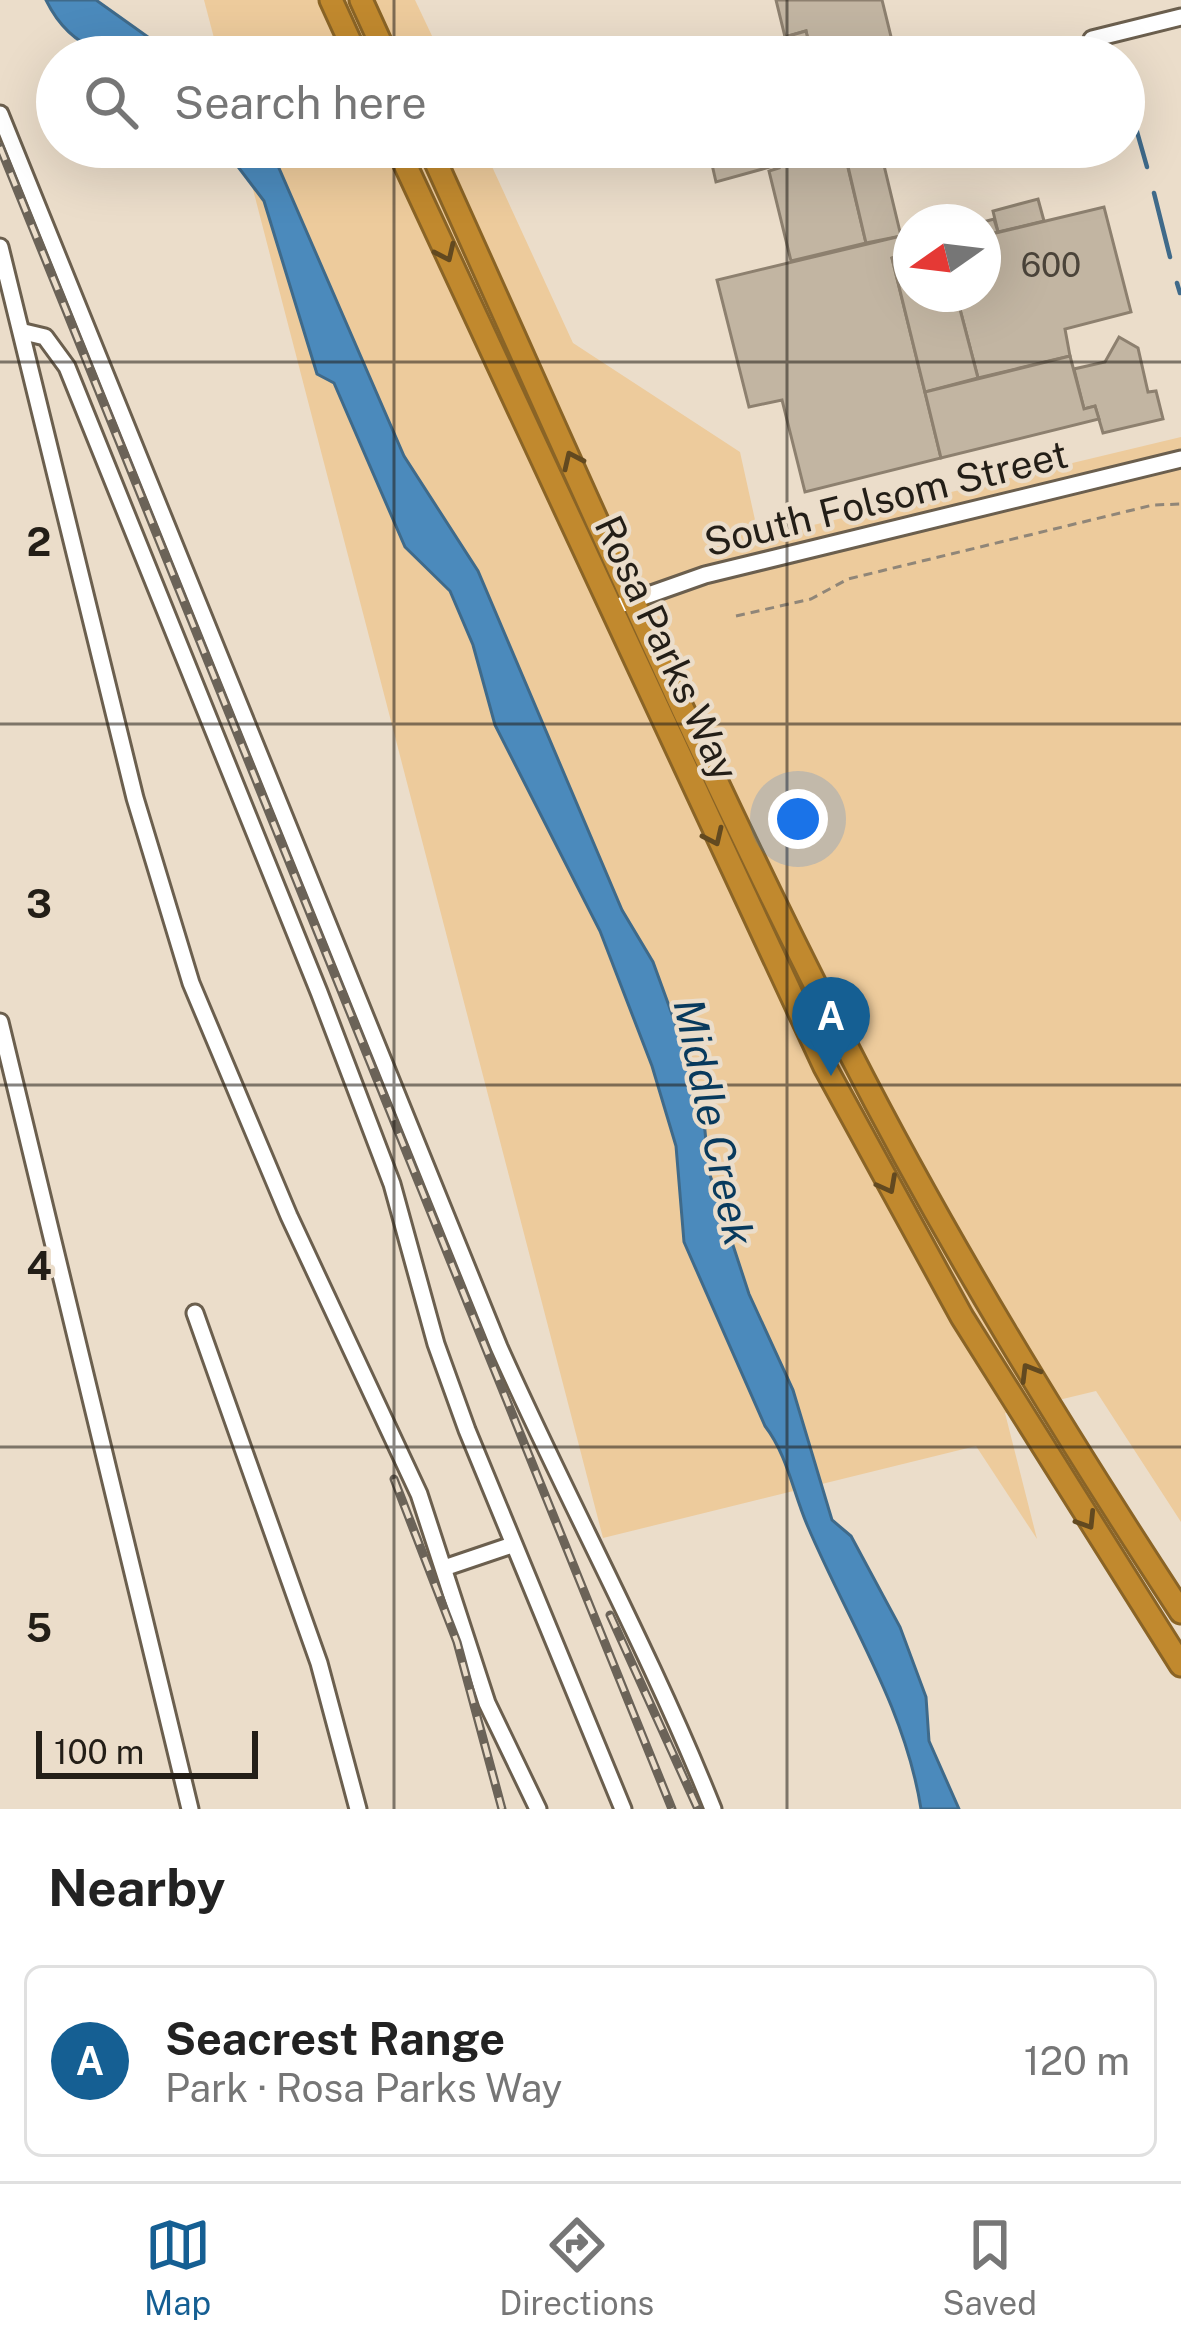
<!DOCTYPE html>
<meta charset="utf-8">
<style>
body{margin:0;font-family:"Public Sans",sans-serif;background:#f6f6f6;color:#222}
.compass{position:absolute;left:893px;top:204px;width:108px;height:108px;border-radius:50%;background:#fff;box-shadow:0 12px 48px #0002;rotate:256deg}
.scale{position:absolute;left:36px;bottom:30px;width:222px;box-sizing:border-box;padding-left:12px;border:6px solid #231e17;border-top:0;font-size:33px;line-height:42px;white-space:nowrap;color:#231e17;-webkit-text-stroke:9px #ebddca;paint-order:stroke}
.you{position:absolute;left:798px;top:819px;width:42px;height:42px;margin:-30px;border:9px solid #fff;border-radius:50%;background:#1a73e8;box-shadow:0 0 0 18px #1a73e833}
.badge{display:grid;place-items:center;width:78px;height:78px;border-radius:50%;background:#155f93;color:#fff;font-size:39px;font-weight:700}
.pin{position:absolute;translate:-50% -99px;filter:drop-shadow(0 3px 6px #0008)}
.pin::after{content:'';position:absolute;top:63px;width:42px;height:36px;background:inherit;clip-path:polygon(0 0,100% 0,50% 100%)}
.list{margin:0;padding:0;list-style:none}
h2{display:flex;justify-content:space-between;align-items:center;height:156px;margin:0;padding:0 48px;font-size:51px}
h2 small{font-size:39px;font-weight:400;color:#767676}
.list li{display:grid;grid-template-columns:78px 1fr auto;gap:36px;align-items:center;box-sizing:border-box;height:192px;margin:0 24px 24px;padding:0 24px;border:3px solid #e0e0e0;border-radius:18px}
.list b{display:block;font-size:45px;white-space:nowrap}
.list p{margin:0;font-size:39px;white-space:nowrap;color:#767676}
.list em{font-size:39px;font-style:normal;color:#767676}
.icon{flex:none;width:66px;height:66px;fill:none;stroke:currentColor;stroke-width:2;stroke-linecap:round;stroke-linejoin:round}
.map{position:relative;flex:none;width:1181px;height:1809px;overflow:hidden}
.search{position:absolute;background:#fff;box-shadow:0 12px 48px #0002;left:36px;right:36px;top:36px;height:132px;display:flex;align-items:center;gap:30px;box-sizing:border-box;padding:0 42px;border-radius:66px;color:#767676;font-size:45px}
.sheet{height:372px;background:#fff}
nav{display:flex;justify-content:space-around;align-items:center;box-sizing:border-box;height:168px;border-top:3px solid #e0e0e0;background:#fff;font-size:33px;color:#767676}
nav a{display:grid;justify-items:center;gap:6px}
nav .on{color:#155f93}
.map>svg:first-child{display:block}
.green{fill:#edcb9c}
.water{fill:#4b8abc;stroke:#3f6a8a;stroke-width:3}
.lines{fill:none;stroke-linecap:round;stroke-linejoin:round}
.stream{stroke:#3f6a8a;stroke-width:4.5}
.building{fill:#c2b5a2;stroke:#8d806f;stroke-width:3}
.minor-casing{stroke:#6b5f4e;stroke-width:21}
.highway-casing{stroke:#8a6426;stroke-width:27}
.path{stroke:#908678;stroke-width:3;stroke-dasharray:9 6;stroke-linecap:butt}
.minor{stroke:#fff;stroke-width:15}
.highway{stroke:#c1892e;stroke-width:21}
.rail-casing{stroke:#6b6358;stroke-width:9}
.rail{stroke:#ebddca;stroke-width:4.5;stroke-dasharray:14;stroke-linecap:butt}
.oneway{stroke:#624920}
.grid{fill:none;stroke:#231e17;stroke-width:3;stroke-opacity:0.55}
.labels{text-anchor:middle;stroke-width:9;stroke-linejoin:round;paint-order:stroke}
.number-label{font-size:33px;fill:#4b443a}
.street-label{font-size:39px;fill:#231e17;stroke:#ebddca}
.water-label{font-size:42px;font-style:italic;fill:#083a5d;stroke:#ebddca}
.grid-label{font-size:39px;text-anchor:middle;font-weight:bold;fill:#231e17;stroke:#ebddca;stroke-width:9;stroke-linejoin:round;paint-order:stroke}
</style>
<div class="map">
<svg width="1181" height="1809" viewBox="0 0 1181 1809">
<rect width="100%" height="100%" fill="#ebddca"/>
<g class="green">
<polygon points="204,0 415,0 442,57 219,57"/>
<polygon points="242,147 483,147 573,343 740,452 759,538 1181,437 1181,1522 1096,1391 1005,1413 1037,1539 976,1446 603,1538"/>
</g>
<g class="water">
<path d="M46 0H96L176 57C119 57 75 59 46 0Z"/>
<path d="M223 147H267L275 159 404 456 478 571 622 910 653 962 688 1058 703 1111 709 1172 749 1294 793 1390 832 1520 851 1536 900 1627 926 1697 929 1741 959 1809H921C905 1707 848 1621 808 1527 793 1493 788 1456 765 1426L684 1242 676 1146 652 1066 600 931 495 725 473 645 450 591 405 547 334 383 317 374 264 201Z"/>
</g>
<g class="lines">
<g class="stream">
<polyline points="1124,86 1147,167"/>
<polyline points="1154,193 1170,257"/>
<polyline points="1177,283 1180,293"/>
</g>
</g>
<g class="building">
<polygon points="776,0 882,0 896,57 812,57 806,31 785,37"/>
<polygon points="806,31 812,57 703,57 785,37"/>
<polygon points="708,147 793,147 767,154 770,167 716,182"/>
<polygon points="793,147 843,147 866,243 791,261 769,171 779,168 775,152"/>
<polygon points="881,153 901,236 866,243 847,162"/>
<polygon points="1038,199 1044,221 998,232 993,211"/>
<polygon points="1104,207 1131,312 1065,329 1070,356 978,378 956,294 983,294 983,236"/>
<polygon points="994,219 998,232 983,236 983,222"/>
<polygon points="901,236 902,242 911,240 911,253 892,258 941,458 805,492 782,400 749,407 717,280"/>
<polygon points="911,253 911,294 956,294 978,378 925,392 892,258"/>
<polygon points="1119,337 1138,348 1148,392 1156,391 1163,419 1103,433 1095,406 1084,409 1074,369 1105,362"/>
<polygon points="1070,356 1084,409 1095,406 1099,419 941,458 925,392"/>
</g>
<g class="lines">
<defs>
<g id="minor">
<polyline points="1092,39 1181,17"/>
<path d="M0 114 499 1347C568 1502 650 1651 713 1809"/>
<polyline points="0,247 135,798 191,983 289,1216 419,1494 487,1703 538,1809"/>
<polyline points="24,332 45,337 67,367 319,992 392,1184 436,1344 467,1430 623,1809"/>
<polyline points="623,604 705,575 1181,459"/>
<polyline points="0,1022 190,1809"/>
<polyline points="195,1313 319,1663 358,1809"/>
<polyline points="444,1568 512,1545"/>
</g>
<g id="highway">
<polyline points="331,0 357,57"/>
<polyline points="361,0 387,57"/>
<polyline points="397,147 825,1067 962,1317 1181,1665"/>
<path d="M429 147C566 449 697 756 849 1051 948 1245 1062 1430 1181 1612"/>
</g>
</defs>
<use href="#minor" class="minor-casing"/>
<use href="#highway" class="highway-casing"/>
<polyline class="path" points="736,616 811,599 848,579 1153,505 1181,504"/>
<use href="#minor" class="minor"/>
<use href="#highway" class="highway"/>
<defs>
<g id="rail">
<polyline points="0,147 672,1809"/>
<polyline points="394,1479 457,1642 502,1809"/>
<polyline points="610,1615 698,1809"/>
</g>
</defs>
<use href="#rail" class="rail-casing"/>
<use href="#rail" class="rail"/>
</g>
<defs><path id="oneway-chevron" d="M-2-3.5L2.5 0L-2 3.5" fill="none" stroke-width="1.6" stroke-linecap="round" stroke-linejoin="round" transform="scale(3)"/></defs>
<g class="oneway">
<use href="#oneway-chevron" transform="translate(446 253) rotate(65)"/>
<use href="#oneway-chevron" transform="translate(572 460) rotate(-115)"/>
<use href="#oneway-chevron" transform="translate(714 837) rotate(65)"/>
<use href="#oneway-chevron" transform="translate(888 1185) rotate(62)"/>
<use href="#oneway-chevron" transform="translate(1029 1372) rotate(-121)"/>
<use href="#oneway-chevron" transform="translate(1087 1521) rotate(58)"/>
</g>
<path class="grid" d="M394 0V57M787 0V57M394 147V1809M787 147V1809M0 362H1181M0 724H1181M0 1085H1181M0 1447H1181"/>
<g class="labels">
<g class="number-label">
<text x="1051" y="277">600</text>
</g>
<g class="street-label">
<text transform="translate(886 498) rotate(-14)" y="14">South Folsom Street</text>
<text transform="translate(667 648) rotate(65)" y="14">Rosa Parks Way</text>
</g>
<g class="water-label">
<text transform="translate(714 1122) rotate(78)" y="15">Middle Creek</text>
</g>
</g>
<g class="grid-label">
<text x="39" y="556">2</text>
<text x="39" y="918">3</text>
<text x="39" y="1280">4</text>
<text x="39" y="1642">5</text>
</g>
</svg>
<svg class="compass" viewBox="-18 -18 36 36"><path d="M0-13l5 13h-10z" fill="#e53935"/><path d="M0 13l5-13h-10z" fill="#767676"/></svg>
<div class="scale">100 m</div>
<div class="you"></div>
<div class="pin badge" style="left:831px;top:1076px">A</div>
<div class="search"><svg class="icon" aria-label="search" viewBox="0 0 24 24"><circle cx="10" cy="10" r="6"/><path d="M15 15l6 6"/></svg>Search here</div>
</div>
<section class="sheet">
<h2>Nearby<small></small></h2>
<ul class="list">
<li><span class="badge">A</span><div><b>Seacrest Range</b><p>Park · Rosa Parks Way</p></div><em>120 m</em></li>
</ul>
</section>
<nav>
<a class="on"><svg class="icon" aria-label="map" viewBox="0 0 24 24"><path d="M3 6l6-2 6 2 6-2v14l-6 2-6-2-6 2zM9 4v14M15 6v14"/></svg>Map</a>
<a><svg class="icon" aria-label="directions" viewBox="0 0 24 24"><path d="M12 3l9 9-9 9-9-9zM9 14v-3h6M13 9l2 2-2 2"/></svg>Directions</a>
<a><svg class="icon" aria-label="saved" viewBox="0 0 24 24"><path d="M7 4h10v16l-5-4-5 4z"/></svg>Saved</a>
</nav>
